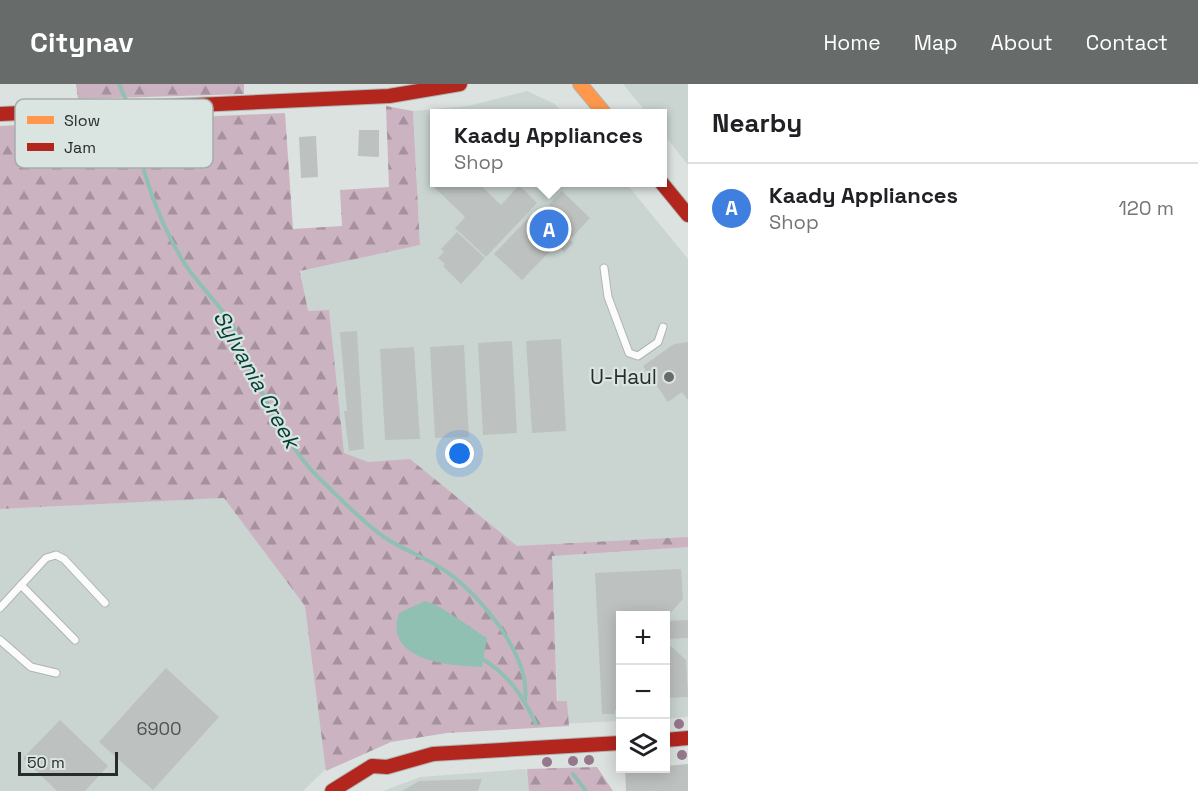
<!DOCTYPE html>
<meta charset="utf-8">
<style>
body{margin:0;font-family:"Space Grotesk",sans-serif;background:#f6f6f6;color:#202124}
.controls{position:absolute;right:18px;bottom:18px;display:grid;overflow:hidden;border-radius:0px;box-shadow:0 3px 15px #0003}
.controls button{width:54px;height:54px;display:grid;place-items:center;padding:0;border:0;border-bottom:2px solid #e0e0e0;background:#fff;color:#202124;font:30px sans-serif}
.scale{position:absolute;left:18px;bottom:15px;width:100px;box-sizing:border-box;padding-left:6px;border:3px solid #282c2b;border-top:0;font-size:16px;line-height:21px;white-space:nowrap;color:#282c2b;-webkit-text-stroke:4px #dae4e0;paint-order:stroke}
.you{position:absolute;left:460px;top:370px;width:21px;height:21px;margin:-15px;border:4px solid #fff;border-radius:50%;background:#1a73e8;box-shadow:0 0 0 9px #1a73e833}
.badge{display:grid;place-items:center;width:39px;height:39px;border-radius:50%;background:#676c6a;color:#fff;font-size:20px;font-weight:700}
.pin{position:absolute;translate:-50% -50%;border:3px solid #fff;box-shadow:0 2px 6px #0006}
.popup{position:absolute;left:430px;top:25px;width:237px;height:78px;box-sizing:border-box;display:grid;place-content:center;border-radius:0px;background:#fff;filter:drop-shadow(0 2px 4px #0005);font-size:20px;white-space:nowrap;color:#757577}
.popup b{font-size:22px;color:#202124}
.popup::after{content:'';position:absolute;left:50%;top:100%;margin-left:-12px;border:12px solid transparent;border-top-color:#fff}
.list{margin:0;padding:0;list-style:none}
h2{display:flex;justify-content:space-between;align-items:center;height:78px;margin:0;padding:0 24px;font-size:26px}
h2 small{font-size:20px;font-weight:400;color:#757577}
.list li{display:grid;grid-template-columns:39px 1fr auto;gap:18px;align-items:center;box-sizing:border-box;height:90px;padding:0 24px;border-top:2px solid #e0e0e0}
.list b{display:block;font-size:22px;white-space:nowrap}
.list p{margin:0;font-size:20px;white-space:nowrap;color:#757577}
.list em{font-size:20px;font-style:normal;color:#757577}
.icon{flex:none;width:33px;height:33px;fill:none;stroke:currentColor;stroke-width:2;stroke-linecap:round;stroke-linejoin:round}
.map{position:relative;flex:none;width:688px;height:707px;overflow:hidden}
header{display:flex;align-items:center;gap:36px;box-sizing:border-box;height:84px;padding:0 30px;background:#676c6a;color:#fff}
header strong{font-size:28px}
nav{display:flex;gap:33px;margin-inline-start:auto;font-size:21px}
main{display:flex}
aside{flex:1;background:#fff}
.map>svg:first-child{display:block}
.built{fill:#cad5d1}
.forest{fill:url(#forest-firs)}
.water{fill:#90c0b2}
.lines{fill:none;stroke-linecap:round;stroke-linejoin:round}
.stream{stroke:#90c0b2;stroke-width:4}
.building{fill:#bdc2c0}
.lane-casing{stroke:#afb4b2;stroke-width:9}
.slow-casing{stroke:#afb4b2;stroke-width:16}
.jam-casing{stroke:#afb4b2;stroke-width:16}
.lane{stroke:#fafbfa;stroke-width:7}
.slow{stroke:#ff974d;stroke-width:14}
.jam{stroke:#b3261e;stroke-width:14}
.tree{fill:#96778c}
.poi-dot{fill:#676c6a;stroke:#dae4e0;stroke-width:2}
.labels{text-anchor:middle;stroke-width:4.5;stroke-linejoin:round;paint-order:stroke}
.number-label{font-size:18px;fill:#4d5250}
.poi-label{font-size:21px;fill:#282c2b;stroke:#dae4e0;text-anchor:end}
.water-label{font-size:22px;font-style:italic;fill:#023f33;stroke:#dae4e0}
.key{fill:#dae4e0;stroke:#a5adaa;stroke-width:1.5}
.key-label{font-size:16px;fill:#282c2b}
</style>
<header>
<strong>Citynav</strong>
<nav><a>Home</a><a>Map</a><a>About</a><a>Contact</a></nav>
</header>
<main>
<div class="map">
<svg width="688" height="707" viewBox="0 0 688 707">
<defs>
<pattern id="forest-firs" width="22" height="20" patternUnits="userSpaceOnUse" patternTransform="scale(1.5)"><rect width="22" height="20" fill="#ccb3c2"/><path d="M5 1l3.5 6h-7zM16 11l3.5 6h-7z" fill="#a6929e"/></pattern>
</defs>
<rect width="100%" height="100%" fill="#dce2df"/>
<g class="built">
<polygon points="623,0 688,0 688,81 663,49 663,30 647,29"/>
<polygon points="527,7 555,20 563,29 435,30 435,98 626,99 688,175 688,632 686,633 666,635 666,532 620,532 620,637 559,640 550,463 517,465 343,370 306,229 301,185 420,161 413,27 468,22"/>
<polygon points="236,413 324,527 332,679 303,707 0,707 0,425"/>
<polygon points="525,685 540,707 383,707 420,693"/>
</g>
<g class="forest">
<polygon points="76,0 244,0 244,10 78,15"/>
<polygon points="386,22 413,27 420,161 300,187 308,227 329,226 344,369 368,378 410,375 517,462 688,453 688,463 552,472 557,617 567,617 569,642 447,649 391,658 326,687 305,522 224,414 0,425 0,42 285,29 293,145 342,142 340,106 389,103"/>
<polygon points="597,683 613,707 529,707 527,685"/>
</g>
<path class="water" d="M425 517C443 522 469 543 487 554L482 583C450 582 383 577 399 529Z"/>
<g class="lines">
<g class="stream">
<polyline points="119,0 126,16"/>
<path d="M132 36C141 84 158 136 183 177 197 200 219 219 233 242 238 251 239 263 244 272 265 314 286 362 320 395 340 414 362 438 384 453 403 466 425 473 444 486 479 509 531 572 525 616"/>
<path d="M481 574C508 590 523 612 536 640"/>
<polyline points="573,690 586,707"/>
</g>
</g>
<g class="building">
<polygon points="359,46 379,46 379,73 358,72"/>
<polygon points="316,52 318,93 301,94 299,53"/>
<polygon points="434,98 477,98 501,121 519,101 537,119 486,173 455,144 465,133 432,101"/>
<polygon points="562,107 590,134 570,156 573,159 564,168 556,161 522,196 494,170 537,125 541,129"/>
<polygon points="457,148 485,174 461,200 443,182 445,180 438,174 444,168 441,165"/>
<polygon points="357,247 364,365 349,367 344,327 347,327 340,248"/>
<polygon points="561,255 566,347 532,349 526,257"/>
<polygon points="512,257 517,349 483,351 478,259"/>
<polygon points="688,258 688,316 682,308 668,318 643,282 674,260"/>
<polygon points="464,261 469,353 435,354 430,263"/>
<polygon points="414,263 420,355 385,356 380,265"/>
<polygon points="681,485 683,515 666,534 666,532 620,532 620,625 615,626 615,630 602,630 595,489"/>
<polygon points="688,536 688,554 666,555 666,537"/>
<polygon points="666,558 686,576 688,613 666,614"/>
<polygon points="166,584 219,633 153,706 99,658"/>
<polygon points="60,636 108,682 85,707 57,707 23,674"/>
<polygon points="688,680 688,707 626,707 625,684 666,684 666,682"/>
<polygon points="482,695 478,707 402,707 419,697"/>
</g>
<g class="lines">
<defs>
<g id="lane">
<polyline points="604,184 608,213 629,269 638,272 658,258 663,243"/>
<polyline points="21,501 75,556"/>
<polyline points="0,524 46,474 56,471 64,475 105,519"/>
<polyline points="0,556 31,583 56,589"/>
</g>
<polyline id="slow" points="580,0 605,30"/>
<g id="jam">
<polyline points="0,30 389,12 460,0"/>
<polyline points="661,98 688,131"/>
<polyline points="666,656 688,654"/>
<polyline points="332,707 372,682 387,683 433,670 620,659"/>
</g>
</defs>
<use href="#lane" class="lane-casing"/>
<use href="#slow" class="slow-casing"/>
<use href="#jam" class="jam-casing"/>
<use href="#lane" class="lane"/>
<use href="#slow" class="slow"/>
<use href="#jam" class="jam"/>
</g>
<g class="tree">
<circle cx="679" cy="640" r="5"/>
<circle cx="682" cy="671" r="5"/>
<circle cx="589" cy="676" r="5"/>
<circle cx="573" cy="677" r="5"/>
<circle cx="547" cy="678" r="5"/>
</g>
<circle class="poi-dot" cx="669" cy="293" r="6"/>
<g class="labels">
<g class="number-label">
<text x="159" y="651">6900</text>
</g>
<g class="poi-label">
<text x="657" y="300">U-Haul</text>
</g>
<g class="water-label">
<text transform="translate(257 295) rotate(61)" y="8">Sylvania Creek</text>
</g>
</g>
<rect x="15" y="15" width="198" height="69" rx="9" class="key"/>
<rect x="27" y="32" width="27" height="8" fill="#ff974d"/>
<rect x="27" y="59" width="27" height="8" fill="#b3261e"/>
<g class="key-label">
<text x="64" y="42">Slow</text>
<text x="64" y="69">Jam</text>
</g>
</svg>
<div class="controls">
<button>+</button>
<button>−</button>
<button><svg class="icon" aria-label="layers" viewBox="0 0 24 24"><path d="M12 4l9 5-9 5-9-5zM3 14l9 5 9-5"/></svg></button>
</div>
<div class="scale">50 m</div>
<div class="you"></div>
<div class="pin badge" style="left:549px;top:145px;background:#3f7fe0">A</div>
<div class="popup"><b>Kaady Appliances</b>Shop</div>
</div>
<aside>
<h2>Nearby<small></small></h2>
<ul class="list">
<li><span class="badge" style="background:#3f7fe0">A</span><div><b>Kaady Appliances</b><p>Shop</p></div><em>120 m</em></li>
</ul>
</aside>
</main>
